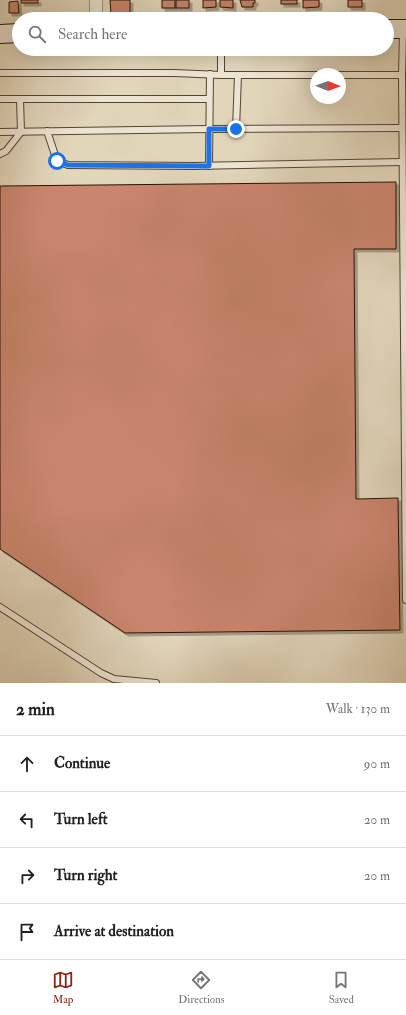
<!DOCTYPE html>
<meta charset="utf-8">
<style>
body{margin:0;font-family:"IM FELL Double Pica",serif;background:#f2f2f2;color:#202124}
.compass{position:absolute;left:310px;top:68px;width:36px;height:36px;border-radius:50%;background:#fff;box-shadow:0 4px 16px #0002;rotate:91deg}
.stop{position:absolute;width:12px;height:12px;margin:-9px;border:3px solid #1a73e8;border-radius:50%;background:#fff}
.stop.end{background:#1a73e8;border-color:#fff;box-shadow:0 1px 4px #0008}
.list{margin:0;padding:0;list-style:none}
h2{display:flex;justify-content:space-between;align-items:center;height:52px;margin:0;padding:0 16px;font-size:17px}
h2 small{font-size:13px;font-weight:400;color:#757577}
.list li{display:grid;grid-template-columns:26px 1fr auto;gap:12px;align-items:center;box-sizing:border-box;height:56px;padding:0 16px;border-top:1px solid #e0e0e0}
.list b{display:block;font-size:15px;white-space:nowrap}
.list em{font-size:13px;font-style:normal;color:#757577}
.icon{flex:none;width:22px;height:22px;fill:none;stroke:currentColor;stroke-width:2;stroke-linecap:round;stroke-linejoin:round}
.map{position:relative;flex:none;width:406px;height:683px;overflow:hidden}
.search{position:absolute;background:#fff;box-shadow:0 4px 16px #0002;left:12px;right:12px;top:12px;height:44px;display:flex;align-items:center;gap:10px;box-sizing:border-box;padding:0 14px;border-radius:22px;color:#757577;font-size:15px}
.sheet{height:276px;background:#fff}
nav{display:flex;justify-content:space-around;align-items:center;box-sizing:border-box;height:56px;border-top:1px solid #e0e0e0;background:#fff;font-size:11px;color:#757577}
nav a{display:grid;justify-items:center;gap:2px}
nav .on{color:#8f2418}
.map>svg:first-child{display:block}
.building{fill:#c9856d;stroke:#271305;filter:url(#shadow)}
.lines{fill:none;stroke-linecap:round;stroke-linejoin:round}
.lane-casing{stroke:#564432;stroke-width:8}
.street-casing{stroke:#564432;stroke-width:14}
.secondary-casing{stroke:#271305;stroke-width:20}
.lane{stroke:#ece4d2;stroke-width:6}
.street{stroke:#ece4d2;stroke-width:13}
.secondary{stroke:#ece4d2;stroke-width:18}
.route{stroke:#1a73e8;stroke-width:5}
</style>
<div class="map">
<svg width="406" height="683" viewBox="0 0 406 683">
<defs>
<filter id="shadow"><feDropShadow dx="3" dy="3" stdDeviation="0" flood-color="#0004"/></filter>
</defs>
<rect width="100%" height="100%" fill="#e1d5ba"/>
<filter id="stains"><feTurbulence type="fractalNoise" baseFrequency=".005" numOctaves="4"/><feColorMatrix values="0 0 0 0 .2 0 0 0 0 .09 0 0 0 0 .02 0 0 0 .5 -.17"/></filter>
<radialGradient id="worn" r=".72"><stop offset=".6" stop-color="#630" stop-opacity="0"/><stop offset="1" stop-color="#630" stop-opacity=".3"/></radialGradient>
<g class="building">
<rect x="21" y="0" width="17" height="3"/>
<polygon points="110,0 130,0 130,14 111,14"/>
<rect x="162" y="0" width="13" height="8"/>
<rect x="176" y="0" width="13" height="8"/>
<polygon points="203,0 216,0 216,7 203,8"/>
<polygon points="220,0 233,0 233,8 220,7"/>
<polygon points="240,0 255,0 255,3 253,3 253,7 242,7"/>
<rect x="281" y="0" width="16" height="4"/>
<polygon points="303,0 319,0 319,7 303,8"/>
<rect x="348" y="0" width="14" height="7"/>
<polygon points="18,1 19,13 9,13 9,2"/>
<polygon points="396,182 396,249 354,249 356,499 398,498 400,630 125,633 0,549 0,186"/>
</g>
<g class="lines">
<defs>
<g id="lane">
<polyline points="221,49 221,75 316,75"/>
<polyline points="0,73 175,73 221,75"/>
<polyline points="340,75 402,75 403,30"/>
<polyline points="402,75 406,600"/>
<polyline points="0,99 209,99"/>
<polyline points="236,129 238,75"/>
<polyline points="47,131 57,161 68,165 194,166 402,162"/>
<polyline points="0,132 209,129 401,128"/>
<polyline points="0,154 6,151 21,132 20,99"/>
<polyline points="209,166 210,74"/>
<polyline points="0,607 101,673 114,679 156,683"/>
</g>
<polyline id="street" points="96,19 96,0"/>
<g id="secondary">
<polyline points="387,29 406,29"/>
<polyline points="0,34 19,33"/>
</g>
</defs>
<use href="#lane" class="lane-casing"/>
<use href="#street" class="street-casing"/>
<use href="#secondary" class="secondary-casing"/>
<use href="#lane" class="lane"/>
<use href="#street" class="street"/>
<use href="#secondary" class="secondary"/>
</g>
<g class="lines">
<polyline class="route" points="57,161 68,165 209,166 209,129 236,129"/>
</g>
<rect width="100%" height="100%" filter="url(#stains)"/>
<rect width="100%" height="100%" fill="url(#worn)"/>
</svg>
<svg class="compass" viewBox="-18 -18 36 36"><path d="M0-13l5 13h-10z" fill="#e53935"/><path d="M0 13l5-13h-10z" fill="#757577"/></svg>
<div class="stop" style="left:57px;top:161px"></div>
<div class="stop end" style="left:236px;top:129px"></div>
<div class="search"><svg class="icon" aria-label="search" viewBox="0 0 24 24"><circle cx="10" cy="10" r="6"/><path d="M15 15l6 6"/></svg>Search here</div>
</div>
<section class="sheet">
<h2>2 min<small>Walk · 130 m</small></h2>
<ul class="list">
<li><svg class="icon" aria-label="ahead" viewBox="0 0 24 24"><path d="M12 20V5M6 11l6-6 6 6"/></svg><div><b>Continue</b></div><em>90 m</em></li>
<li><svg class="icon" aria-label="left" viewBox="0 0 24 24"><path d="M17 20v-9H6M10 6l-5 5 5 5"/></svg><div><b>Turn left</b></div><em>20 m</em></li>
<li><svg class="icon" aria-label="right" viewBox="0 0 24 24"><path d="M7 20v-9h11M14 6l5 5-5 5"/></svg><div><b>Turn right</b></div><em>20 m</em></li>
<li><svg class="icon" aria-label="arrive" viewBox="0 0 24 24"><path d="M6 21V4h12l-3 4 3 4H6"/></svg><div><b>Arrive at destination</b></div></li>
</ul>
</section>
<nav>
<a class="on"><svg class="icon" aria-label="map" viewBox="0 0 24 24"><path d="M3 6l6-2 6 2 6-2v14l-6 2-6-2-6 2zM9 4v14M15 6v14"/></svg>Map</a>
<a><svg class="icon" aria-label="directions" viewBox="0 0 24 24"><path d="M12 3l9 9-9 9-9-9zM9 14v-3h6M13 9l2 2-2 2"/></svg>Directions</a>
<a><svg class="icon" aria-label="saved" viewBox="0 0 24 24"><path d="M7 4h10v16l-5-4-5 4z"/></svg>Saved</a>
</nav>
